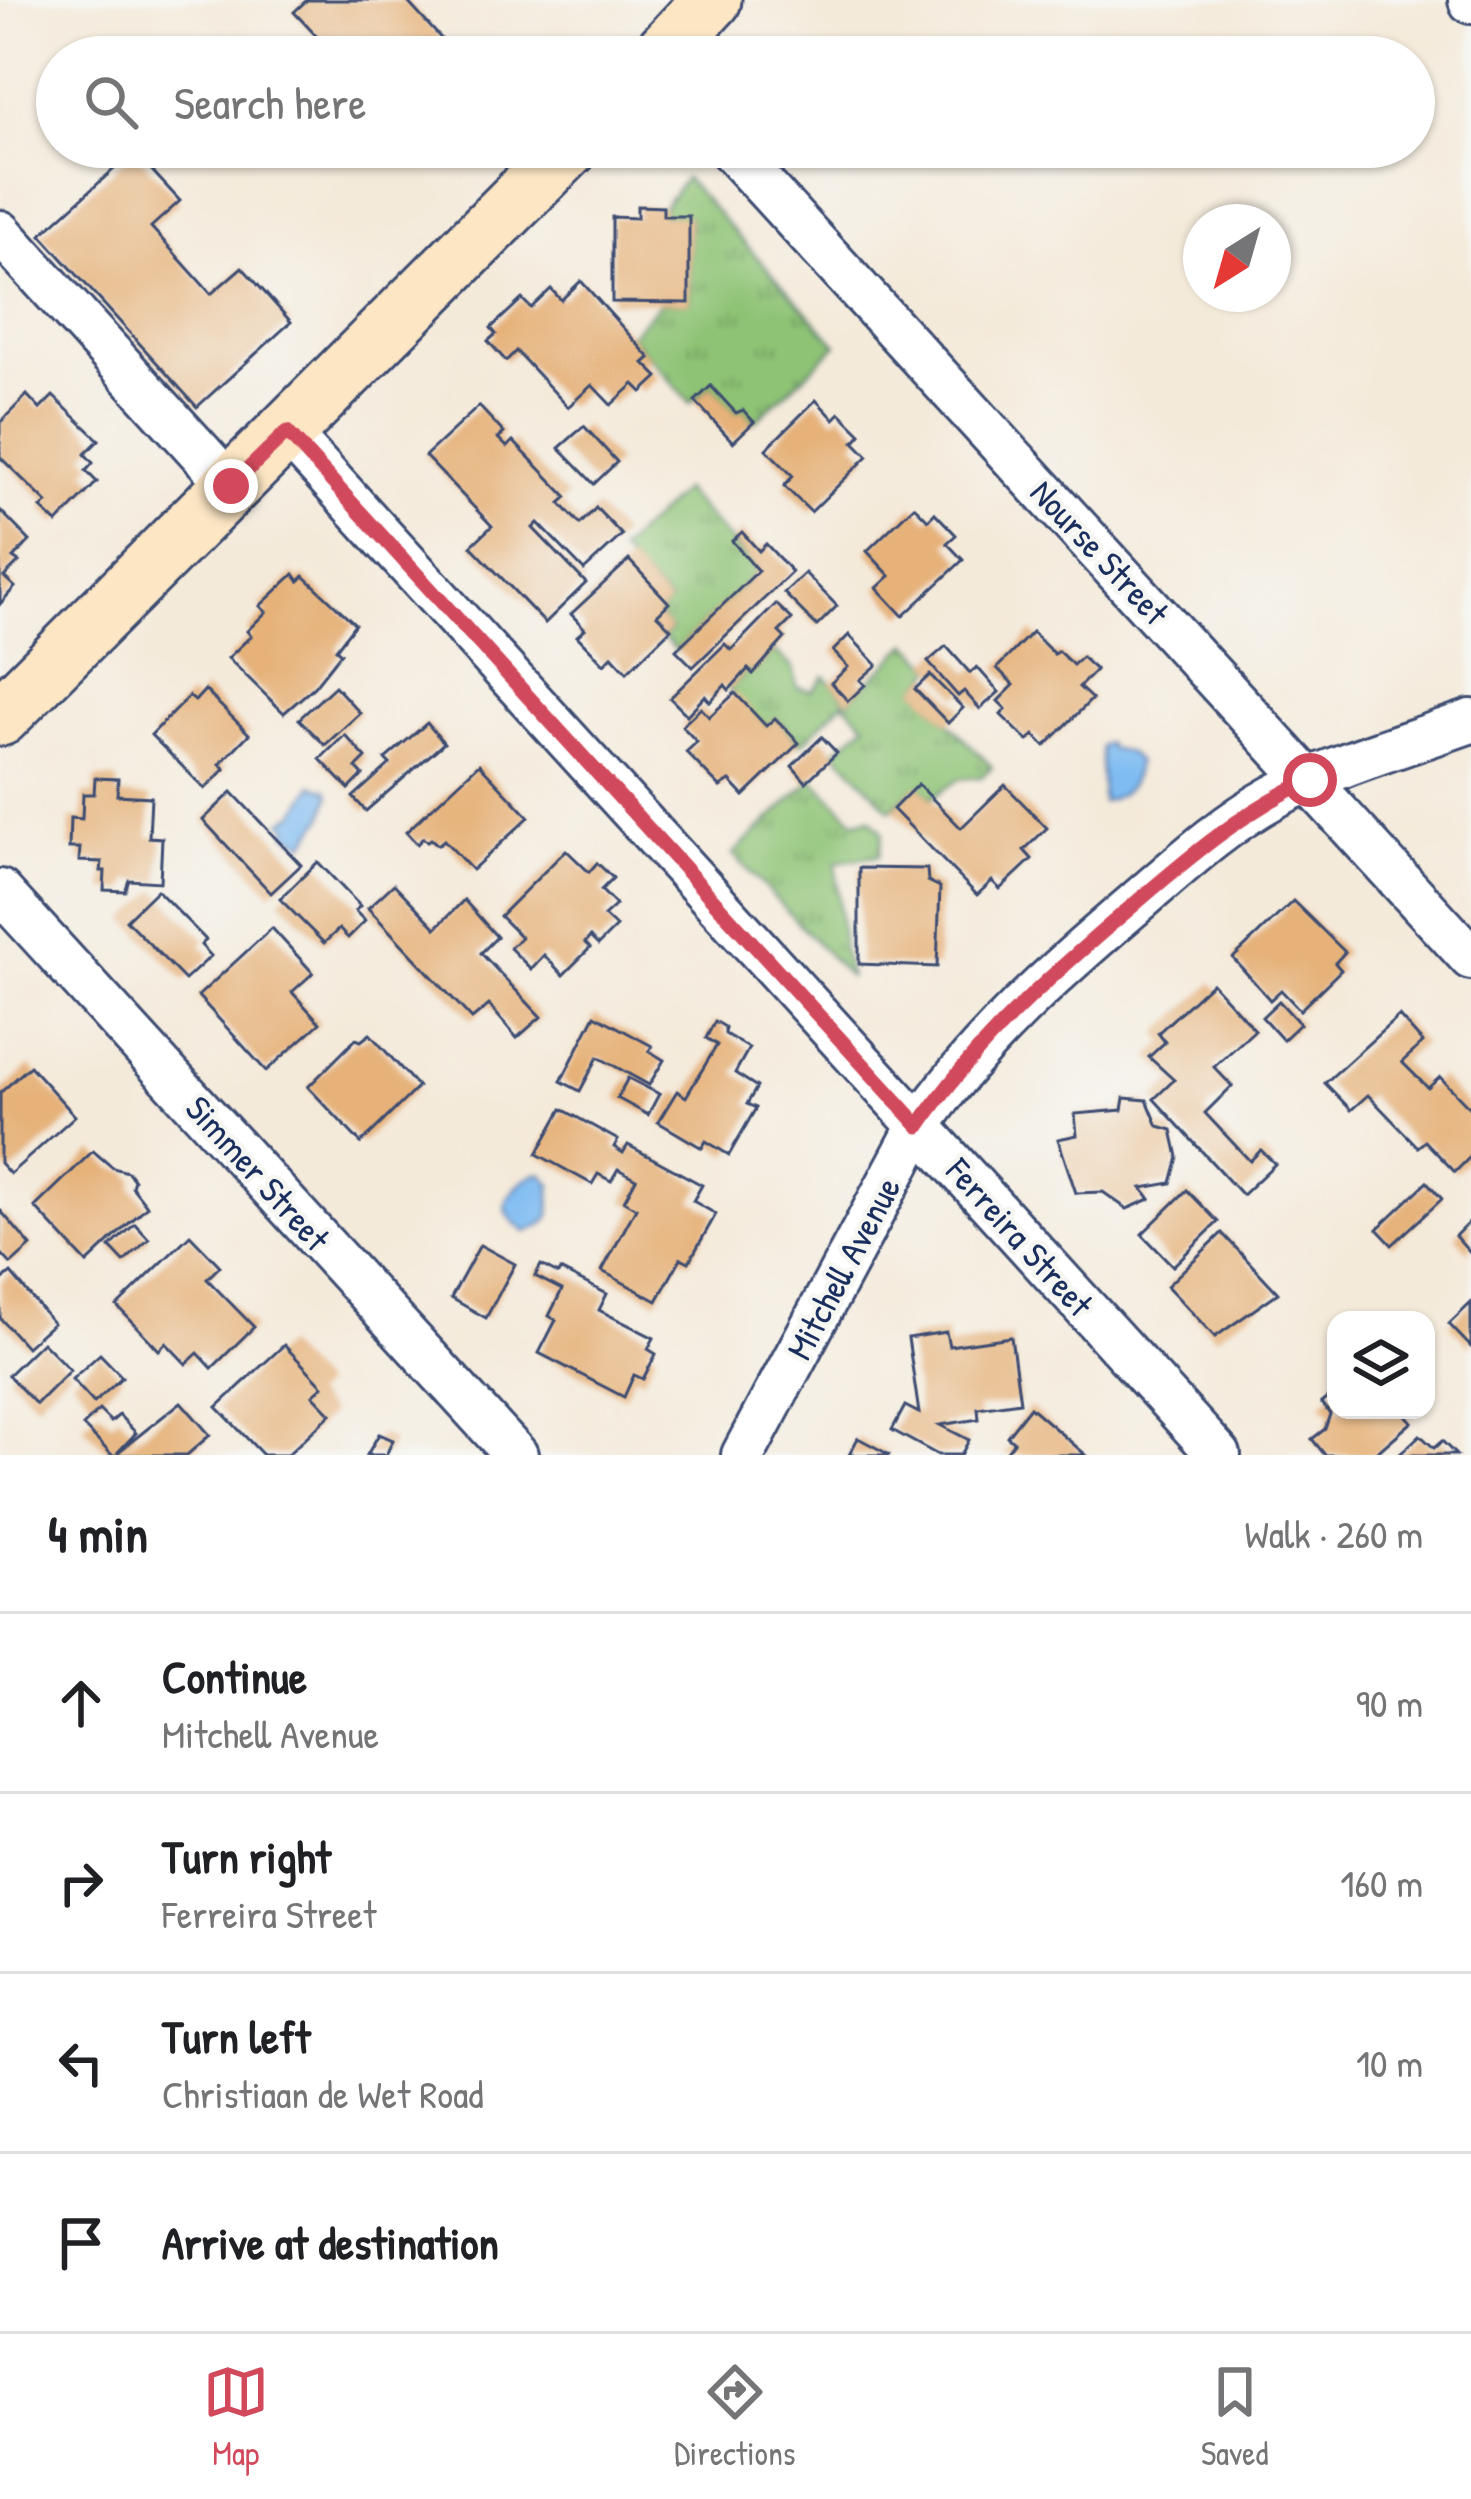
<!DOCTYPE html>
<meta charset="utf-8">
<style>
body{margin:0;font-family:"Patrick Hand",sans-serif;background:#f6f6f6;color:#202124}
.controls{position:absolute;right:36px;bottom:36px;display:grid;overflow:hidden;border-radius:24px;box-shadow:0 3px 9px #0004}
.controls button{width:108px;height:108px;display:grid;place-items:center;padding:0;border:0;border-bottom:3px solid #e0e0e0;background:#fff;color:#202124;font:60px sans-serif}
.compass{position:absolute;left:1183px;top:204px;width:108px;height:108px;border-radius:50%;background:#fff;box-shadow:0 3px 9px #0004;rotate:217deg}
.stop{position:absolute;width:36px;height:36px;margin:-27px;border:9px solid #d1495b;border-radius:50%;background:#fff}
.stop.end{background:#d1495b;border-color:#fff;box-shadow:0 3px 12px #0008}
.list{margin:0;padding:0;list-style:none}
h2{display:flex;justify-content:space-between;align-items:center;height:156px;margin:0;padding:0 48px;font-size:51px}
h2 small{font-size:39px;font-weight:400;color:#757577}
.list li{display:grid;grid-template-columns:78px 1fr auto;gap:36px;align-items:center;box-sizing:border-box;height:180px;padding:0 48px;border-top:3px solid #e0e0e0}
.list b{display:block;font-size:45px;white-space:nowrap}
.list p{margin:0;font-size:39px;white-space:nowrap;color:#757577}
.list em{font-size:39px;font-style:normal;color:#757577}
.icon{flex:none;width:66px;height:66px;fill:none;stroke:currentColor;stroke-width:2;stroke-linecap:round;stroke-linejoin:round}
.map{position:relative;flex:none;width:1471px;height:1455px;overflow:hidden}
.search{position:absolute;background:#fff;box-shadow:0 3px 9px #0004;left:36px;right:36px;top:36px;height:132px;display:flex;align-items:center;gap:30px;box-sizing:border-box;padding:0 42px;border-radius:66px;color:#757577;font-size:45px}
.sheet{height:876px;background:#fff}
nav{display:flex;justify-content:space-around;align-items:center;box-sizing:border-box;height:168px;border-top:3px solid #e0e0e0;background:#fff;font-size:33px;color:#757577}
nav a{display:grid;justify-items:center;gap:6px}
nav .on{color:#d1495b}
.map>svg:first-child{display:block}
.grass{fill:url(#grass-tufts);stroke:#54796a;stroke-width:3}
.water{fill:#7fbcf2;stroke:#4d76a8;stroke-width:3}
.building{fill:#e6b27a}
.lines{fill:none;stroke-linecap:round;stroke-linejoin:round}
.street-casing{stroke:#3c4b71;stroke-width:48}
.secondary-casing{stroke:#3c4b71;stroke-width:63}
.street{stroke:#fff;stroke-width:42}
.secondary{stroke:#fce6c4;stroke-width:57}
.route{stroke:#d1495b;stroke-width:15}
.labels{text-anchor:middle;stroke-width:9;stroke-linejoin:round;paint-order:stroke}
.street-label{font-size:36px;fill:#1b2f5e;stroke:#f6f6f2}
</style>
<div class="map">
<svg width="1471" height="1455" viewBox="0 0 1471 1455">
<defs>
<pattern id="grass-tufts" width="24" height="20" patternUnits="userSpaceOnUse" patternTransform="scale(3)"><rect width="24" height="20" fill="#8ec375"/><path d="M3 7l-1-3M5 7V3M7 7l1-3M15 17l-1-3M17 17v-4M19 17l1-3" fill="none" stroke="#739f63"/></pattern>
</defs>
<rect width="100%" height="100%" fill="#f6f6f2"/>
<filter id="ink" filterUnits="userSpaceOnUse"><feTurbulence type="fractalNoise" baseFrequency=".00833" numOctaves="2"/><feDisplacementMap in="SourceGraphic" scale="24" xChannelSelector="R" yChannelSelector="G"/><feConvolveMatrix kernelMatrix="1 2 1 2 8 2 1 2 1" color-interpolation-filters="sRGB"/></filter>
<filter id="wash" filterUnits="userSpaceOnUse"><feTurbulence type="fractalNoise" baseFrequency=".004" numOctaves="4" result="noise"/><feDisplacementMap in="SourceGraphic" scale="48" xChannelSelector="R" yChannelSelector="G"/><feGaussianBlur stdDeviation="2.7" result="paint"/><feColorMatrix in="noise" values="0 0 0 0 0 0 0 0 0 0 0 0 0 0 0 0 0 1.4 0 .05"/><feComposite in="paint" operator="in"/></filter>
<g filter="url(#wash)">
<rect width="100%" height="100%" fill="#f4eada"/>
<g class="grass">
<polygon points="685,178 837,345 754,422 743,410 736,413 711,386 690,403 630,335 660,303 689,302 689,217 663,216 663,207"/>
<polygon points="683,490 758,571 676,650 663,637 671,629 657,615 669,602 619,551"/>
<polygon points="909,643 933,667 930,675 916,689 992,767 981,777 959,779 932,798 918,785 890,810 835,751 866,724 845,704"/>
<polygon points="774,651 793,668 797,687 812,691 825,676 846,699 803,743 799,743 776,718 766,726 729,690 748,669 753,673"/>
<polygon points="813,779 855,821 870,818 883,832 879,856 836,862 843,951 850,978 733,854"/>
</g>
<g class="water">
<path d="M1107 743 1109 748 1129 753 1137 762C1134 786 1126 795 1102 802L1100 746Z"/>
<polygon points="313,785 328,790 330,796 323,818 305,843 287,833 289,827 282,822 296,813"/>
<path d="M541 1173 552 1185C546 1212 562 1219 526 1232 519 1226 507 1218 506 1208 506 1192 527 1176 541 1173Z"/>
</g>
<g id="blocks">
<g class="building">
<polygon points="307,0 406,0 458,57 336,57 294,12"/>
<polygon points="134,151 180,201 151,227 211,294 242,267 291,322 197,407 41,235"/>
<polygon points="637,206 663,207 663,216 689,216 689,303 612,302 612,217 637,218"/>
<polygon points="581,281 650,358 644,363 658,377 642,392 634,384 611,405 592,385 568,407 516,351 506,361 488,341 496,334 491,328 522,299 531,308 551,289 561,300"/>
<polygon points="711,386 736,413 743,410 754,422 733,442 695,401"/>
<polygon points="27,395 40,409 53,396 99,440 85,454 93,463 86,471 97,482 57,523 41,508 47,503 0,457 0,423"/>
<polygon points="816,400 834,419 840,413 861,434 854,442 868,456 811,512 784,486 793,476 766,449"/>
<polygon points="479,406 504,433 498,438 507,447 513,441 567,497 560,503 580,524 596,508 622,535 584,570 538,523 533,528 586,583 545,623 471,546 492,526 425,456"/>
<polygon points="584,426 617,462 594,484 559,448"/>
<polygon points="914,506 928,520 935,513 956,535 947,543 963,560 903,616 877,588 890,576 867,551"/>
<polygon points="0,510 30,541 13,558 19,562 4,577 15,587 0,604"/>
<polygon points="742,532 759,551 766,544 792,572 693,667 676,650 758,571 732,541"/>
<polygon points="629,560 669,603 657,615 671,629 627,672 612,656 604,664 577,636 585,629 571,614"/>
<polygon points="805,573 837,606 817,626 784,593"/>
<polygon points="294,574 299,581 304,576 355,624 336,649 341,653 314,687 284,713 228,658 251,636 247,631 266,612 260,606"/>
<polygon points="776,604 792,619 779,632 785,638 753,674 748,669 729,690 725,685 710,702 705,696 687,715 670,698 725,644 731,650"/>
<polygon points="1032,632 1054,654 1058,651 1073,665 1082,657 1096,670 1079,687 1092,699 1045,746 1034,735 1028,741 1001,715 1006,709 998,701 1014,685 997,668"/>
<polygon points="849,635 877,665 860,680 865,685 848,701 831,683 848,667 833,651"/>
<polygon points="946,646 970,673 977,667 999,692 980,709 964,691 958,696 928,662"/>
<polygon points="930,675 963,708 948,723 915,689"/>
<polygon points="335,686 360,713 325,745 299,719"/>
<polygon points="205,690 249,734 220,764 225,769 205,789 151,735 189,696 195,701"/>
<polygon points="735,693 766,726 775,718 799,743 744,796 730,781 720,787 686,752 697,742 682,726 701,708 709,717"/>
<polygon points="427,723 444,743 366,811 353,797 390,764 385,759"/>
<polygon points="345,735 366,758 356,768 363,775 349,789 320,759"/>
<polygon points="822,737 837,753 806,782 792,766"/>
<polygon points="479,764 529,817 472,870 444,840 438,845 431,839 427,842 423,838 417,844 406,832"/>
<polygon points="95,778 118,779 117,795 151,797 149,837 162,838 160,882 129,880 125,891 104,890 105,871 101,871 102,862 79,861 80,848 69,848 70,818 82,819 83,794 94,794"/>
<polygon points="918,784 961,828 1005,785 1047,828 1024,850 1032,859 1000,889 992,881 977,895 893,809"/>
<polygon points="232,792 301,865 271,893 203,820"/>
<polygon points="566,850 589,872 597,863 613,878 601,890 616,905 604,916 616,927 598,945 590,937 585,943 590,948 563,975 544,955 531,969 510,948 521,937 500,916"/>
<polygon points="318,862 360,906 355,911 365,921 348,938 339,929 324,943 280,899"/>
<polygon points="859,868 927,869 928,881 940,887 937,967 859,964"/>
<polygon points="394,884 436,928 464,900 497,937 481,953 541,1017 517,1038 489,1005 472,1019 368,908"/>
<polygon points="157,890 206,940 201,945 211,956 185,980 126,920"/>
<polygon points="1293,901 1345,952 1335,963 1341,970 1300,1010 1281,990 1270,1000 1233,958"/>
<polygon points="272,928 313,973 292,992 320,1023 266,1071 198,996"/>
<polygon points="1212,983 1255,1030 1214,1067 1232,1086 1205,1113 1250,1161 1261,1150 1275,1164 1242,1195 1154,1099 1174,1080 1149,1057 1165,1042 1158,1033"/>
<polygon points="1279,1001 1300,1024 1283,1040 1262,1017"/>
<polygon points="595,1015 652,1046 649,1051 664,1060 649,1085 598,1057 580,1091 561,1081"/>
<polygon points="1399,1016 1423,1043 1402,1062 1428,1088 1440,1077 1471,1109 1471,1156 1455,1172 1425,1141 1418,1147 1368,1095 1351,1110 1325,1083"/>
<polygon points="715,1021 725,1027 725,1034 749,1048 735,1073 757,1087 747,1104 756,1108 729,1155 706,1141 702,1148 658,1122 677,1091 686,1097 717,1045 706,1038"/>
<polygon points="370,1034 418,1087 361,1143 308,1087 356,1039 361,1041"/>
<polygon points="30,1066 75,1116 10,1174 0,1163 0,1093"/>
<polygon points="628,1078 659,1094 648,1115 617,1098"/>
<polygon points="1124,1098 1147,1100 1158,1126 1172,1130 1178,1157 1171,1183 1142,1188 1150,1199 1127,1209 1103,1192 1076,1193 1058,1139 1077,1135 1075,1114 1122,1110"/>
<polygon points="562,1109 618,1140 614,1147 623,1153 628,1145 702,1185 693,1201 716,1214 689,1262 681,1258 657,1301 602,1271 636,1208 624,1201 636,1179 618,1169 611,1181 598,1174 592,1184 537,1154"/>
<polygon points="93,1151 113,1168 128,1172 134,1180 132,1187 147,1206 87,1263 35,1207"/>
<polygon points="1427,1182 1442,1199 1392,1245 1377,1229"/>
<polygon points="1187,1190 1218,1222 1173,1266 1142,1234"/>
<polygon points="0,1210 31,1246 11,1264 0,1252"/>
<polygon points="1471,1220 1471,1254 1455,1236"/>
<polygon points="135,1224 149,1239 124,1262 110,1247"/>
<polygon points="1222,1233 1278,1293 1215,1337 1167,1286"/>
<polygon points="190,1235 220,1266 207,1279 254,1327 212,1368 198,1353 186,1364 166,1343 159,1350 117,1306"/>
<polygon points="480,1245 515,1264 486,1318 451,1298"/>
<polygon points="541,1265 558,1274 560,1270 607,1294 599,1310 654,1338 648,1349 656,1354 643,1379 634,1375 624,1397 539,1353 556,1320 549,1316 562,1290 535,1276"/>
<polygon points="11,1273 53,1323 26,1347 0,1318 0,1282"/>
<polygon points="1471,1303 1471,1347 1449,1324"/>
<polygon points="946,1332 949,1346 1011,1337 1020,1402 978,1408 979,1419 940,1425 969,1440 961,1455 938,1455 892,1430 905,1406 919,1413 908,1338"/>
<polygon points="42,1342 70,1370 36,1404 8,1375"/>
<polygon points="284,1345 323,1386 313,1395 331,1414 287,1455 263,1455 217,1407"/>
<polygon points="100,1354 122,1377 94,1403 72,1379"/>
<polygon points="1336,1391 1336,1410 1402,1410 1412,1422 1374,1455 1325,1455 1312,1439 1325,1429 1330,1414 1321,1403"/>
<polygon points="181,1402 210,1435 187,1455 112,1455 83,1426 99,1410 111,1422 119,1415 136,1433 117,1453"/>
<polygon points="1030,1407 1086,1455 1004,1455 1014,1442 1007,1436"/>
<polygon points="379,1434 393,1440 386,1455 367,1455"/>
<polygon points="1420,1435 1434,1448 1442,1441 1456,1455 1399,1455"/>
<polygon points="858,1438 890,1455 849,1455"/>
</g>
</g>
</g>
<g filter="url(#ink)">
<use href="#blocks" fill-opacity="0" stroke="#3c4b71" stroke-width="3"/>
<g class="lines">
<defs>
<g id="street">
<polyline points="1470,0 1471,2"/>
<polyline points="728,147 1471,958"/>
<polyline points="0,232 231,486"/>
<polyline points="287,432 1219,1455"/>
<polyline points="0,891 516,1455"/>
<path d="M743 1455 919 1126C978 1040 1056 971 1136 903 1180 865 1223 825 1274 797 1332 765 1408 744 1471 721"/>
</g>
<g id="secondary">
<polyline points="659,57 712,0"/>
<polyline points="0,717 570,147"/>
</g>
</defs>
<use href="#street" class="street-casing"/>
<use href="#secondary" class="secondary-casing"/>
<use href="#street" class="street"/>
<use href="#secondary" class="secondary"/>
</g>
</g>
<g class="lines" filter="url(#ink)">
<path class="route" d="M231 486 287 432 919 1126C976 1042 1052 974 1130 908 1187 859 1241 812 1310 780"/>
</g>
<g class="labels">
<g class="street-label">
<text transform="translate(1100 552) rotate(47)" y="13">Nourse Street</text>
<text transform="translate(258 1173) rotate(48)" y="13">Simmer Street</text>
<text transform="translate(1020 1237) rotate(48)" y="13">Ferreira Street</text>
<text transform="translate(843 1268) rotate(-62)" y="13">Mitchell Avenue</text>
</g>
</g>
</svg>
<div class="controls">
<button><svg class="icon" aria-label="layers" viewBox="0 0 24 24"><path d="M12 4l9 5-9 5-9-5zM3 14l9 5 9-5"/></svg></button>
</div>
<svg class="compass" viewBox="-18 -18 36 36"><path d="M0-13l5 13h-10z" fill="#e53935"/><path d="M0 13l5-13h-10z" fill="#757577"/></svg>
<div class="stop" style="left:1310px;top:780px"></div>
<div class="stop end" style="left:231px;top:486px"></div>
<div class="search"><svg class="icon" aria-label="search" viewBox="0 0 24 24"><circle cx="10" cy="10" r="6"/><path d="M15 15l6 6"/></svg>Search here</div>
</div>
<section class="sheet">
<h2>4 min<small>Walk · 260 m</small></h2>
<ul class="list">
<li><svg class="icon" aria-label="ahead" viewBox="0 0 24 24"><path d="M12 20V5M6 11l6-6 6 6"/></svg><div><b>Continue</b><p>Mitchell Avenue</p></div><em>90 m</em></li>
<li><svg class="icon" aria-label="right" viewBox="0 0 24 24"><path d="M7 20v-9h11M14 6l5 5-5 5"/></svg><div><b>Turn right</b><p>Ferreira Street</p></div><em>160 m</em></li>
<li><svg class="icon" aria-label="left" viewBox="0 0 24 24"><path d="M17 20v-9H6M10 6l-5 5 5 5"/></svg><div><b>Turn left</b><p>Christiaan de Wet Road</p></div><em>10 m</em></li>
<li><svg class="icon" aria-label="arrive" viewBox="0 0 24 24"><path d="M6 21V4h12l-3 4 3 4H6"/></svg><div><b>Arrive at destination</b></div></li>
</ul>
</section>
<nav>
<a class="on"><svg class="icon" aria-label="map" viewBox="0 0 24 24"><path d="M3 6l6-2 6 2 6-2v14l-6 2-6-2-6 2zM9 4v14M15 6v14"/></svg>Map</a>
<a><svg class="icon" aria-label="directions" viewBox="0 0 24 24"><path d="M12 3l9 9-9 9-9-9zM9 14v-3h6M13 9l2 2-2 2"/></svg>Directions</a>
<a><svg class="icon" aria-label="saved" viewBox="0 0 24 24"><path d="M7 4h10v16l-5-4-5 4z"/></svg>Saved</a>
</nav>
